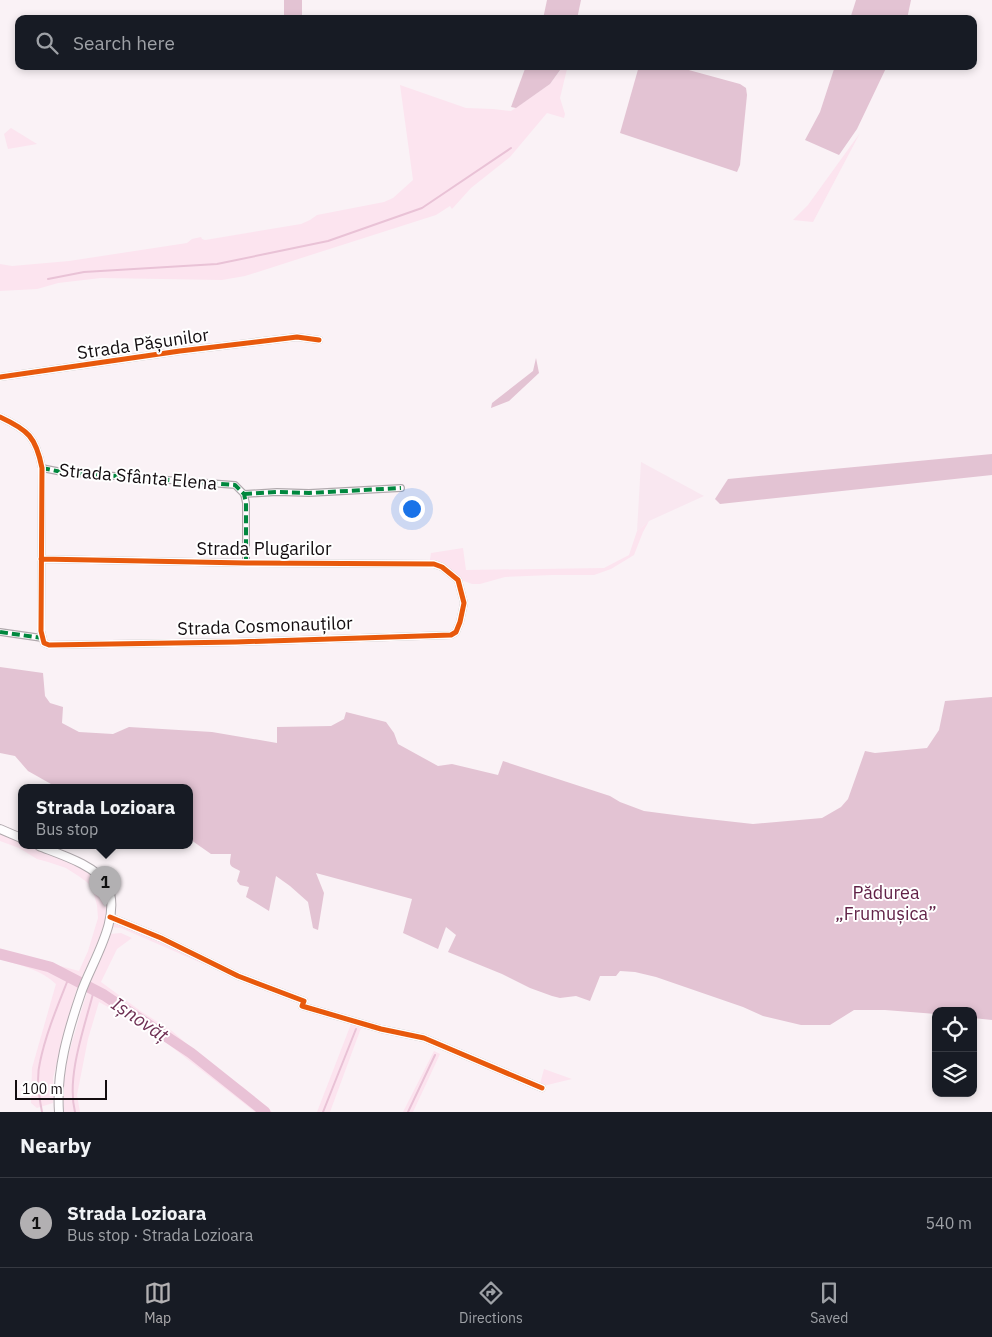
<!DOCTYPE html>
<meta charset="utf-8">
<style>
body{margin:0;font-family:"IBM Plex Sans",sans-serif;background:#20242c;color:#f1f3f6}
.controls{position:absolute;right:15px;bottom:15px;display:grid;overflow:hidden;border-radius:10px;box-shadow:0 2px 8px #0003}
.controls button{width:45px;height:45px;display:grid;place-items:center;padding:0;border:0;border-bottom:1px solid #363941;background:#171b24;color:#f1f3f6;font:25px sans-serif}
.scale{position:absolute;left:15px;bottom:12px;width:92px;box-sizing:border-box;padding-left:5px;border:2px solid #130d10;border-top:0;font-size:14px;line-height:18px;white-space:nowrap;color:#130d10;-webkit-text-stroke:4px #fff;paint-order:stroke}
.you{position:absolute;left:411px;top:508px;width:18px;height:18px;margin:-12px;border:4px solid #fff;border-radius:50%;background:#1a73e8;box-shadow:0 0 0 8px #1a73e833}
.badge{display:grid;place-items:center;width:32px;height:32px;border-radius:50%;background:#b2b0b2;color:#111;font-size:16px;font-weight:700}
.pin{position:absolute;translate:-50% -41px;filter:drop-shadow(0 1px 2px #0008)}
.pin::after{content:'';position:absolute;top:26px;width:18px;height:15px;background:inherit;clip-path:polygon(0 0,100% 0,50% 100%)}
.popup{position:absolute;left:18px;top:784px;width:175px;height:65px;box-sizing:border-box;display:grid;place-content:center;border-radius:10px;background:#171b24;filter:drop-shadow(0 1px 4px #0005);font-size:16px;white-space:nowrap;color:#9ea1a6}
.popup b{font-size:19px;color:#f1f3f6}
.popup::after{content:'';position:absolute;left:50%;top:100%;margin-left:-10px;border:10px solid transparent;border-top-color:#171b24}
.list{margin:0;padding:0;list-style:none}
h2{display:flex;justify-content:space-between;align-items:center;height:65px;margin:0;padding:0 20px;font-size:21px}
h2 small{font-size:16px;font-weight:400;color:#9ea1a6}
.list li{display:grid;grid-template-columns:32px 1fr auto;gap:15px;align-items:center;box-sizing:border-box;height:90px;padding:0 20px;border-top:1px solid #363941}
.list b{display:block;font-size:19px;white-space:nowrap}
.list p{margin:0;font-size:16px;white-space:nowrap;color:#9ea1a6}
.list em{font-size:16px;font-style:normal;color:#9ea1a6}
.icon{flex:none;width:28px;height:28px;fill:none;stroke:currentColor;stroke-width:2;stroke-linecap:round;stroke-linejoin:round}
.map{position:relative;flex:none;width:992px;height:1112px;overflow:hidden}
.search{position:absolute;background:#171b24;box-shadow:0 2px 8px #0003;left:15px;right:15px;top:15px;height:55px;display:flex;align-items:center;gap:12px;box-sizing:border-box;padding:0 18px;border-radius:10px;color:#9ea1a6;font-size:19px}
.sheet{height:155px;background:#171b24}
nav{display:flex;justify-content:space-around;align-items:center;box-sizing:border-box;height:70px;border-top:1px solid #363941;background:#171b24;font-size:14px;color:#9ea1a6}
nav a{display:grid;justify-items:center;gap:2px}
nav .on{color:#b2b0b2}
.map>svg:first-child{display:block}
.built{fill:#f9e7f0}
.green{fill:#fce4ef}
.forest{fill:#e3c3d3}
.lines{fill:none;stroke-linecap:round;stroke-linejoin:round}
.stream{stroke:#e9c2d6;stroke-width:2}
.river{stroke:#e9c2d6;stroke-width:11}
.minor-casing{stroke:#b0a9ad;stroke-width:8}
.tertiary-casing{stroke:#b0a9ad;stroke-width:10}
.minor{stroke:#fefdfe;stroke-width:5.5}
.tertiary{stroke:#fefdfe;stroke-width:8}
.quiet{stroke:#00873e;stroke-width:4;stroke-dasharray:8 4;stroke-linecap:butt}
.cycleway-casing{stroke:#fff;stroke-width:8}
.cycleway{stroke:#e8590c;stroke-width:5}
.labels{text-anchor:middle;stroke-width:4;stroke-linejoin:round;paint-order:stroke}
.street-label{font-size:18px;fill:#130d10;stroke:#fff}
.park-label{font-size:18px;fill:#612247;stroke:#fff}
.water-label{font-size:19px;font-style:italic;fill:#6e2f53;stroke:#fff}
</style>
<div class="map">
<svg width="992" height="1112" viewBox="0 0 992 1112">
<rect width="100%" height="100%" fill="#faf2f6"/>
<polygon class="built" points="641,462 704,496 649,521 637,531"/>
<g class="green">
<polygon points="562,68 567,69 560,98 565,114 564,118 547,113 510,157 471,188 452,209 450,206 436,215 245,276 222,280 101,278 58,283 37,289 0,291 0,264 12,266 69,261 187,243 192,239 201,237 202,239 205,240 301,224 310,220 317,215 384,202 393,198 413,180 400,85 466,108 493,109 511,111 550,84"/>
<polygon points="11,128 37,144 8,149 4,134"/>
<polygon points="860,133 813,222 793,220 808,205"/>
<polygon points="649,521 643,532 634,555 611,569 594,575 552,575 505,577 480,584 472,584 461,580 447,567 430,560 431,553 463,548 466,570 604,568 629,555 637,531"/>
<path d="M0 833 21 842V846H30L85 869 97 877 103 883 107 895 108 906 103 930 76 991 53 1078V1103L37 1108 31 1103 32 1068 56 984C42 970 19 965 0 959V950L79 971 88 951 98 918 97 905 93 891 88 883 80 877 66 868 48 862 37 859 19 848 0 841Z"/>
<polygon points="113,920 159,939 207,964 206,965 121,928 110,927"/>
<path d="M121 933 132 938 117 949 101 982 142 1012 172 1031 195 1051 239 1085 243 1087 272 1112H255L159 1037 128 1018 99 1002 88 1039 77 1095 80 1112H64C61 1082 67 1057 76 1029 85 996 96 965 109 934Z"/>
<polygon points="351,1024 361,1028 330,1112 317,1112"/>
<polygon points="434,1051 440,1054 413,1112 403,1112"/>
<polygon points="544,1069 572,1079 543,1086 540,1084"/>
</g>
<g class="forest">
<rect x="284" y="0" width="18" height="19"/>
<polygon points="547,0 581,0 577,19 543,19"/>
<polygon points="856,0 911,0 907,19 850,19"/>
<polygon points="526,66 563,66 550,84 516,108 511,107"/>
<polygon points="639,66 674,66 740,84 746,88 747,95 740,165 737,172 620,133"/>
<polygon points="835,66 887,66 857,129 839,155 805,140 820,112"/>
<polygon points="536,358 539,373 509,401 491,408 492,403 533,371"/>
<polygon points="992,454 992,475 720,504 715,499 728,479"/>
<path d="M0 667 43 673 45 696 50 703 63 707 62 723 79 732 113 734 129 727 212 732 277 743V727L331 726 344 719 346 712 386 722 394 733 398 744 438 766 452 764 498 775 503 761 610 796 620 802 644 811 690 817 753 824 822 818 841 807 848 799 865 751 875 753 927 748 939 730 945 701 992 697V1020L973 1018V1011H936V1014L885 1010H854L830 1025H801L763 1016 743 1007 656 977 635 972 620 971 616 976H600L590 1001 576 996 560 998 552 996 530 988 502 974 448 952 456 935 446 927 438 949 403 933 412 899 316 873 324 893 318 930 313 928 308 902 290 886 276 876 269 911 246 897 249 887 240 885 237 881 240 871C229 865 229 867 231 854H211L191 840 189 834V788H53L51 784 28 771 15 756 0 753Z"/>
</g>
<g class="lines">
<g class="stream">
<polyline points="48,279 84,272 217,264 328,241 422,208 511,148"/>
<path d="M42 1112C39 1096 36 1078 40 1062 46 1033 58 1005 69 977"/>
<path d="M75 1112C66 1076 85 1026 94 990"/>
<polyline points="323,1112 356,1029"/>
<polyline points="408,1112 435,1055"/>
</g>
<polyline class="river" points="0,954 50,967 104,995 191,1053 265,1112"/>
<defs>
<g id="minor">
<polyline points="0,377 180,351 297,337 319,340"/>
<path d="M0 417C28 430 36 437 42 468L41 631 44 643 49 645 236 642 451 635 456 632 460 622 464 603 458 580 442 567 434 564 246 563 41 559"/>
<polyline points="42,468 62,472 235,485 244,494 246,503 246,563"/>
<polyline points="244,494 277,492 309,493 401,488"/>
<polyline points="0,632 42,638"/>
<polyline points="110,917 161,938 238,976 304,1001 302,1006 381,1029 424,1038 542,1088"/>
</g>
<g id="tertiary">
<polyline points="0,829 21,838"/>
<path d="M39 846C59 854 96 865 107 885 123 917 91 963 81 993 68 1031 56 1071 59 1112"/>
</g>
</defs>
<use href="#minor" class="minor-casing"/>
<use href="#tertiary" class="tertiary-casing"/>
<use href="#minor" class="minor"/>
<use href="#tertiary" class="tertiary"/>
<g class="quiet">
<polyline points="42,468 62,472 235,485 244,494 246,503 246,563"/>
<polyline points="244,494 277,492 309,493 401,488"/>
<polyline points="0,632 42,638"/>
</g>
<defs>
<g id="cycleway">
<polyline points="0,377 180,351 297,337 319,340"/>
<path d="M0 417C28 430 36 437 42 468L41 631 44 643 49 645 236 642 451 635 456 632 460 622 464 603 458 580 442 567 434 564 246 563 41 559"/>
<polyline points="110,917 161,938 238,976 304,1001 302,1006 381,1029 424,1038 542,1088"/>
</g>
</defs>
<use href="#cycleway" class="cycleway-casing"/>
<use href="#cycleway" class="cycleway"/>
</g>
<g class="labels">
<g class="street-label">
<text transform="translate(143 344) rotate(-8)" y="6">Strada Pășunilor</text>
<text transform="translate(138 477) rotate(5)" y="6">Strada Sfânta Elena</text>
<text x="264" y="555">Strada Plugarilor</text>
<text transform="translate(265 626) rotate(-2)" y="6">Strada Cosmonauților</text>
</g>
<g class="park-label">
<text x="886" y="899">Pădurea<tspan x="886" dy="21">„Frumușica”</tspan></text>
</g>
<g class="water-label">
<text transform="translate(140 1019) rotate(34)" y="7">Ișnovăț</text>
</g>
</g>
</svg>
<div class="controls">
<button><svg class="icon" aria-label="locate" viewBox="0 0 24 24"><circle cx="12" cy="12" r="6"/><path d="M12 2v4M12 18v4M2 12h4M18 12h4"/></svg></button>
<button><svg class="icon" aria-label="layers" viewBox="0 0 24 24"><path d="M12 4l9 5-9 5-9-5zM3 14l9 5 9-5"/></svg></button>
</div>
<div class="scale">100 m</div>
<div class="you"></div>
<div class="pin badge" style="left:105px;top:907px">1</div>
<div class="popup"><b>Strada Lozioara</b>Bus stop</div>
<div class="search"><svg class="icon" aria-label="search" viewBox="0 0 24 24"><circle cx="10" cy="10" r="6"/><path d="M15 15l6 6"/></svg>Search here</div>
</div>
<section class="sheet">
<h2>Nearby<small></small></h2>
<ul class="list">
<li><span class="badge">1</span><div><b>Strada Lozioara</b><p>Bus stop · Strada Lozioara</p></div><em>540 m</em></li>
</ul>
</section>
<nav>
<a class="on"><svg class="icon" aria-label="map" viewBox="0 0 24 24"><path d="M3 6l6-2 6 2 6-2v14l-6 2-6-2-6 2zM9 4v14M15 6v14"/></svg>Map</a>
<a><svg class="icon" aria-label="directions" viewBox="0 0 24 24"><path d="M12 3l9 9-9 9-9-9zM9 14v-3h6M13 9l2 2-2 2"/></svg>Directions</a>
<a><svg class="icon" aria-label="saved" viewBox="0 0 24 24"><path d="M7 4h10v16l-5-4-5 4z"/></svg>Saved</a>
</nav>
